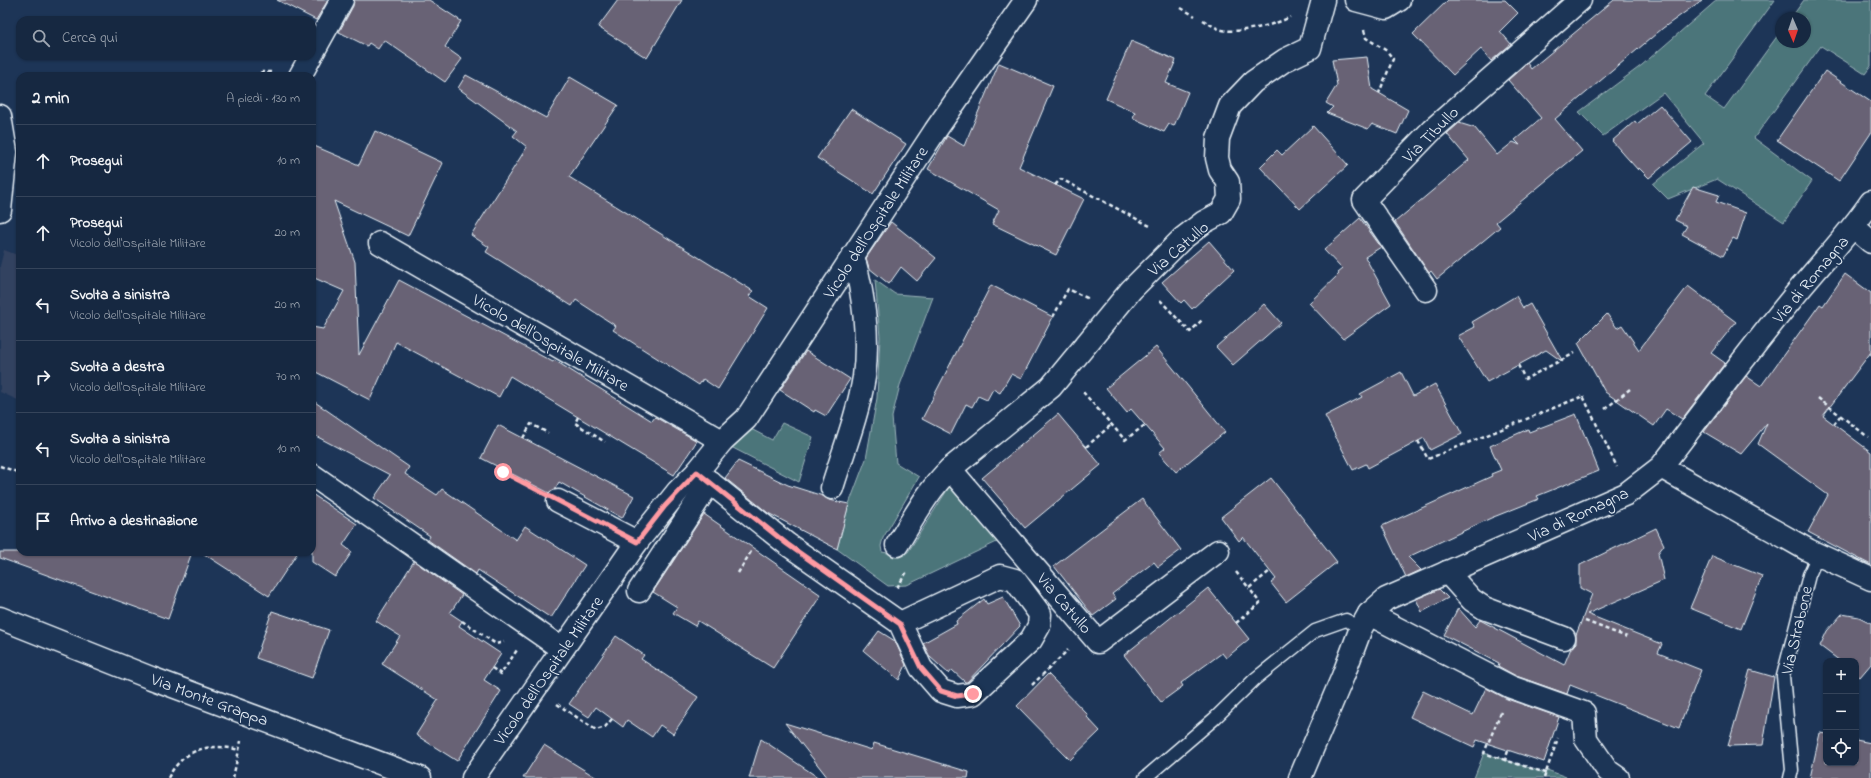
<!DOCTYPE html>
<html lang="it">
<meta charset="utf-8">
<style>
body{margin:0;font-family:"Indie Flower",sans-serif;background:#23344c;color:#f1f3f6}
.controls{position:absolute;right:12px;bottom:12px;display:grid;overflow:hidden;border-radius:8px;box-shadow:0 1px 3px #0004}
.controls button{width:36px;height:36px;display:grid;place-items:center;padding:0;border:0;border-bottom:1px solid #35445a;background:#162841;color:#f1f3f6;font:20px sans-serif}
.compass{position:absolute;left:1775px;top:12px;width:36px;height:36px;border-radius:50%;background:#162841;box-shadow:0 1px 3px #0004;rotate:178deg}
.stop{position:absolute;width:12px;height:12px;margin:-9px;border:3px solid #ff9aa2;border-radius:50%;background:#fff}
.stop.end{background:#ff9aa2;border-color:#fff;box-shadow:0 1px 4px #0008}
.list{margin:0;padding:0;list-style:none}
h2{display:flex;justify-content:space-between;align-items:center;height:52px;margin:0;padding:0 16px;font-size:17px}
h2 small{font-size:13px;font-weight:400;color:#9ea6b1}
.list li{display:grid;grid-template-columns:26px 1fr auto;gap:12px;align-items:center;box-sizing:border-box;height:72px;padding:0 16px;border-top:1px solid #35445a}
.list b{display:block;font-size:15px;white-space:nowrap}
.list p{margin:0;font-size:13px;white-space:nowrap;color:#9ea6b1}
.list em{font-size:13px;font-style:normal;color:#9ea6b1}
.icon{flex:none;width:22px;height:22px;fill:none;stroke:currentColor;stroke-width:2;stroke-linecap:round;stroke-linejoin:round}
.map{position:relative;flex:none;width:1871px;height:778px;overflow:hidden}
.search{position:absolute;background:#162841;box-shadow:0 1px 3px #0004;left:16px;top:16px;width:300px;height:44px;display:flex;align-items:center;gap:10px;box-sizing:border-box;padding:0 14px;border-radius:12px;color:#9ea6b1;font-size:15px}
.panel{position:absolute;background:#162841;box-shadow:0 1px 3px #0004;left:16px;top:72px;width:300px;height:484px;border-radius:12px}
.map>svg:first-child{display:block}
.built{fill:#334260}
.green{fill:#4c757a;stroke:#9ab3b9}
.building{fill:#676275;stroke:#e8f1f8}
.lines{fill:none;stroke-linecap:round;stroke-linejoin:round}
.service-casing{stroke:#e8f1f8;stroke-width:15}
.minor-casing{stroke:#e8f1f8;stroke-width:25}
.path{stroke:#e8f1f8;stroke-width:2.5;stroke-dasharray:4 3;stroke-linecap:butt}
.service{stroke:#1d3557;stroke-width:12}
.minor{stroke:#1d3557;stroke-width:22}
.route{stroke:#ff9aa2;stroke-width:5}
.labels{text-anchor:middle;stroke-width:3.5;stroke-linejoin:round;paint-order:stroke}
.street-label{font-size:17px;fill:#e8f1f8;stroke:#1d3557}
</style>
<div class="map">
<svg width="1871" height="778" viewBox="0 0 1871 778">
<rect width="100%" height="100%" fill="#1d3557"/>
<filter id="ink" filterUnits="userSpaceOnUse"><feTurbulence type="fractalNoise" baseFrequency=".025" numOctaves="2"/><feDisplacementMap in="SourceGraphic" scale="8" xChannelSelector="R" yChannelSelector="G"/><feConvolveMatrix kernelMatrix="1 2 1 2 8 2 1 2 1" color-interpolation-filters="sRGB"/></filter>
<g filter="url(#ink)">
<polygon class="built" points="4,250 20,256 20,401 0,392 0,266"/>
<g class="green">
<polygon points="1717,0 1775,0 1705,96 1724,109 1781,31 1781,42 1805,42 1805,18 1791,18 1804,0 1871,0 1871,66 1865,74 1821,46 1754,138 1812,181 1784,222 1717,179 1668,199 1653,184 1704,143 1663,93 1603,136 1579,112 1642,65"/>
<polygon points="875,280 895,294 933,297 900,385 892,417 896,463 919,477 883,538 881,546 882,552 899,555 908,552 951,484 1001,540 907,585 888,586 837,549 849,504 866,459 877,398 880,337"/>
<polygon points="782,423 813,437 799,482 731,447 749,428 772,440"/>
<polygon points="1484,753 1545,773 1547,770 1569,778 1474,778"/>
</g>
<g class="building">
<polygon points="277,0 328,0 316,20"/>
<polygon points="354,0 429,0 461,21 445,47 462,59 445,82 384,40 378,49 369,43 367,46 339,32 353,6"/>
<polygon points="618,0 682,0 647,58 598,27"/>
<polygon points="1448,0 1505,0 1518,13 1500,31 1511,44 1491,61 1481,49 1453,75 1413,34"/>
<polygon points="1614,0 1702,0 1663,28 1555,119 1582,151 1496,222 1500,227 1437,279 1431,271 1429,273 1395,222 1469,160 1447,134 1459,123 1475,128 1497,155 1513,142 1520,145 1515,140 1541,118 1508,80 1527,63 1531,69"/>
<polygon points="1131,41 1176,60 1166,83 1188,92 1174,126 1169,124 1164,132 1133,118 1135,112 1106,99"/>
<polygon points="1367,57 1372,89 1408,110 1397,134 1372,124 1368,129 1327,113 1333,107 1326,103 1337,85 1332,60"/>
<polygon points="999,63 1053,86 1019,167 1084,199 1056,255 992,224 999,210 928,169 947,136 964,146"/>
<polygon points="1825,71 1871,102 1871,133 1839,181 1777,140"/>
<polygon points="466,75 546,118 570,77 618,105 569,177 753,291 749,296 768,308 718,389 703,379 699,385 613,330 616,326 576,300 572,306 486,252 489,247 471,235 527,147 513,136 517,131 458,88"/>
<polygon points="1660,105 1692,142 1649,178 1639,168 1638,170 1612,141 1635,121 1637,124"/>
<polygon points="851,109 906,144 873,194 817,158"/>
<polygon points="1313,126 1348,165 1300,209 1260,167 1277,150 1282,155"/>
<polygon points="375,131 443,163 408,236 334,201 355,262 359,355 399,280 553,362 554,360 652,421 655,417 697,441 674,475 510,376 499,397 396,342 370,400 312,370 312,327 323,329 344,291 312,277 312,145 359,165"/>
<polygon points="1693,187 1719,195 1716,202 1746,213 1737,240 1733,238 1723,256 1682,234 1687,226 1675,220"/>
<polygon points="1360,218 1381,247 1365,257 1391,304 1343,339 1309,303 1339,274 1337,273 1342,269 1324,250"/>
<polygon points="891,222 936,258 917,281 901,267 889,284 869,268 866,258"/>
<polygon points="1209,241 1234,270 1192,309 1184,300 1181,303 1162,282"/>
<polygon points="1845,274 1871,293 1871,352 1823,416 1871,452 1871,565 1808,532 1828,495 1758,444 1767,423 1741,454 1704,432 1746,376 1761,386 1820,304 1823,306"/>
<polygon points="991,285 1053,317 1021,379 1011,374 1000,393 993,389 987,400 978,396 972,407 966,404 951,434 922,419"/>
<polygon points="1688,286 1736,322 1711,353 1725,363 1682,419 1666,409 1654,426 1605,392 1578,343 1607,314 1617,328 1622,325 1639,350"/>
<polygon points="1516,296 1523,308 1530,304 1563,362 1546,350 1487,382 1458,336 1475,327 1472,322"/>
<polygon points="1264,304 1281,323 1233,365 1216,347"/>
<polygon points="1156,347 1225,432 1176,472 1159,453 1165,448 1131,409 1127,413 1106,388"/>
<polygon points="806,351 850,379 826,416 815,410 814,412 780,390"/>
<polygon points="1401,372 1413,396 1435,384 1462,434 1430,450 1424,438 1368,468 1366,464 1353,470 1325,416 1362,397 1360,394"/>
<polygon points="312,400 409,467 405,474 437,495 442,489 516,540 525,526 585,565 551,618 478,570 476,574 428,540 430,536 374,498 390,475 312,434"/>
<polygon points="1058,414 1101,465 1025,528 982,478"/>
<polygon points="1576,414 1599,471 1537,496 1539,499 1491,518 1408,557 1421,570 1406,577 1382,526 1492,476 1491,474 1501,470 1490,446 1528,429 1529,432"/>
<polygon points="498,425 634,496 622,518 559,482 555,489 549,493 481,458"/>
<polygon points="738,461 788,485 823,496 829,500 849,504 837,549 768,513 725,478"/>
<polygon points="1271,478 1337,562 1286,602 1271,583 1276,579 1243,537 1239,541 1221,517"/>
<polygon points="312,494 357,524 343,545 352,552 335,577 312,562"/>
<polygon points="1142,499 1181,550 1158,567 1154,562 1112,594 1116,599 1093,616 1054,566"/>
<polygon points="704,514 821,595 773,668 698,621 695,626 673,613 677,607 653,592"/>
<polygon points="1656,528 1664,545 1658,553 1664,580 1587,614 1662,644 1658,653 1701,670 1679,728 1570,685 1567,694 1516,676 1498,666 1499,663 1444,635 1458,608 1475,627 1480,620 1482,621 1564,665 1571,648 1576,643 1576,635 1592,594 1580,588 1580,565"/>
<polygon points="0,552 192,552 168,619 0,558"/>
<polygon points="201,552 298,552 269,596"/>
<polygon points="1712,556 1762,576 1741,629 1690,608"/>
<polygon points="414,561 462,595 450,613 462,621 459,626 501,654 484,680 501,691 457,761 416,735 438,700 382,664 400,636 376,621"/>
<polygon points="1208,588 1249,639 1226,658 1222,653 1181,683 1183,686 1161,702 1124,655"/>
<polygon points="1439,589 1448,598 1422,612 1416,599"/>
<polygon points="1003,597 1020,626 967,682 965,682 952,670 949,674 930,657 923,643 957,624 956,621 984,599 987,604"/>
<polygon points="272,611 329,630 312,678 256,658"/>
<polygon points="1842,614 1859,617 1871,623 1871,664 1860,677 1856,674 1856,661 1840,661 1820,646 1827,631"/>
<polygon points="879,631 895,641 906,665 899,680 864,651"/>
<polygon points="616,636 644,655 641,659 698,697 673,734 660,725 652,737 627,720 623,727 596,707 589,717 569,704"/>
<polygon points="1750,670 1774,677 1763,745 1728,746"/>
<polygon points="1048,674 1088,715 1087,717 1100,731 1070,760 1017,706"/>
<polygon points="1486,688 1507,699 1559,717 1544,762 1477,740 1474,747 1410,717 1423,691 1473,715"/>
<polygon points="785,723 872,750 874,743 969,772 968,778 828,778"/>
<polygon points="1820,733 1826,734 1826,763 1856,763 1856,740 1871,743 1871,778 1810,778"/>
<polygon points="761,739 819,778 749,778"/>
<polygon points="544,745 597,778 523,778"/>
</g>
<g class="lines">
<defs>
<g id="service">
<polyline points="1145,778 1214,719 1255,679 1315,631 1346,620 1361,628"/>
<polyline points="1790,778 1792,770 1783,676 1809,575 1818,555"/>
</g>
<g id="minor">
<polyline points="1356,0 1386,8 1399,0"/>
<polyline points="312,54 342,0"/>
<polyline points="300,76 311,56"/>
<polyline points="0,116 6,152 0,210"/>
<polyline points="1854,227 1871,242"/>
<polyline points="380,243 722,441"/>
<polyline points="1426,290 1364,200 1432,130 1580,0"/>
<polyline points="1661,467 1808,550 1871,579"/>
<polyline points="697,472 787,544 900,623 921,668 941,691 957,696 973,694 1031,640 1039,626 1040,614 1015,580 1000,576 900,623"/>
<polyline points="312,475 562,649"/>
<path d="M832 488C843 452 858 415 864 377 869 338 864 294 853 256"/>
<polyline points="558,501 637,542"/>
<path d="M897 545C913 519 928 490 950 469"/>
<polyline points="1218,551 1098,642 950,469 1051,387 1131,290 1182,239 1204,222 1221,213 1229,199 1228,182 1220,170 1217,158 1218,138 1230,106 1253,82 1285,60 1310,48 1323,0"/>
<polyline points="1447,572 1472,600 1484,608 1564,638"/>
<polyline points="639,591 710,482"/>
<polyline points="1369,614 1511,687 1584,713 1586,739 1608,771 1618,778"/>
<polyline points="0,618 151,678 420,778"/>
<polyline points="473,778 637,542 678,491 697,472 722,441 746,419 935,131 1026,0"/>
<path d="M1300 778 1343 676 1361 628 1369 614 1386 599 1626 494 1661 467C1704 411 1746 355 1790 301 1817 267 1847 237 1871 202"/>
</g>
</defs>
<use href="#service" class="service-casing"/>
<use href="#minor" class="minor-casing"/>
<g class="path">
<polyline points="1181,8 1195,16"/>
<path d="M1203 20C1208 23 1214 27 1219 29 1235 35 1276 25 1290 17"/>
<polyline points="1364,30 1366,38 1387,51 1393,59 1379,93"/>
<polyline points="254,76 262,72 273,72"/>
<polyline points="1055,185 1061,179 1152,227"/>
<polyline points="1160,300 1190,332 1202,320"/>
<polyline points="1053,317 1068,289 1087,298 1086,299"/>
<polyline points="1870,354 1871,354"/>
<polyline points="1518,365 1525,379 1575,353"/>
<polyline points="1083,392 1125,440 1145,425"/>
<polyline points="1818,398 1868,437"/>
<polyline points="1605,409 1630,389"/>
<polyline points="578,417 575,423 605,442"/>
<polyline points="1834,424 1840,416"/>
<polyline points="523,438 531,424 548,433"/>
<polyline points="1418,441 1428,459 1583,396 1617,467"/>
<polyline points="1086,447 1111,425"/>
<polyline points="0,466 20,473"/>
<polyline points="503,472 535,489"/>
<polyline points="1236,572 1249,588 1270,571"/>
<polyline points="738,573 752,550"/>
<polyline points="898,588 898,586 908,570"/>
<polyline points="462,621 496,644 504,642"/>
<polyline points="1585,621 1627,637"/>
<polyline points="1236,623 1260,603 1249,588"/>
<polyline points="492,668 501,674 517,650"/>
<polyline points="1032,685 1068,650"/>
<polyline points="557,704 596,730 605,727 612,719"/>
<polyline points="1501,712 1484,753 1505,760"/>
<polyline points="1508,751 1505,760 1546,773"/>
<path d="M168 778C183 749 209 742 239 750"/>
<polyline points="233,778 241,741"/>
<polyline points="1544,778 1558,738"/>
</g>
<use href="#service" class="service"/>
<use href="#minor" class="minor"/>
</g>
</g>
<g class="lines" filter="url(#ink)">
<polyline class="route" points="503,472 637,542 665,506 697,472 787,544 900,624 921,668 941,691 957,696 973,694"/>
</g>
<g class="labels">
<g class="street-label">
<text transform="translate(1430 134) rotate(-45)" y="6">Via Tibullo</text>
<text transform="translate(875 222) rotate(-57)" y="6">Vicolo dell'Ospitale Militare</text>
<text transform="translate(1178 248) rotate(-41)" y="6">Via Catullo</text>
<text transform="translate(1810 279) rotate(-50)" y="6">Via di Romagna</text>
<text transform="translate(551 342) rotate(30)" y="6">Vicolo dell'Ospitale Militare</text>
<text transform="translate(1578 514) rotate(-25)" y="6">Via di Romagna</text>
<text transform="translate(1065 603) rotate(49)" y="6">Via Catullo</text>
<text transform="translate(1796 630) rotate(-77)" y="6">Via Strabone</text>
<text transform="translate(548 670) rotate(-55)" y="6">Vicolo dell'Ospitale Militare</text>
<text transform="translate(210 699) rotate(20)" y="6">Via Monte Grappa</text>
</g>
</g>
</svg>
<div class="controls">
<button>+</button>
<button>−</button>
<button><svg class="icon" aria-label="locate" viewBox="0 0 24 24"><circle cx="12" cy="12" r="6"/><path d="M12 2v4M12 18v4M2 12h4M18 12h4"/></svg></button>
</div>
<svg class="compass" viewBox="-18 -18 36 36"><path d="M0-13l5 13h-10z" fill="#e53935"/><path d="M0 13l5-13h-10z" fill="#9ea6b1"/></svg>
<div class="stop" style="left:503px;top:472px"></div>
<div class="stop end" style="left:973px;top:694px"></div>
<div class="search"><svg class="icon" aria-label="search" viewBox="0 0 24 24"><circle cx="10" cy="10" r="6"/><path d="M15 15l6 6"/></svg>Cerca qui</div>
<section class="panel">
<h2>2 min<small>A piedi · 130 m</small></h2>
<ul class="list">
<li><svg class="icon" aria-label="ahead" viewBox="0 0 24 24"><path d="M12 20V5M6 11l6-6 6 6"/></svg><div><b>Prosegui</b></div><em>10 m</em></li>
<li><svg class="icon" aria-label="ahead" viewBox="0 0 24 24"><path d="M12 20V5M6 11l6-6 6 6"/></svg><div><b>Prosegui</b><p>Vicolo dell'Ospitale Militare</p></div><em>20 m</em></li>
<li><svg class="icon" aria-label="left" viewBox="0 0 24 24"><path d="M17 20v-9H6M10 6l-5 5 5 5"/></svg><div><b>Svolta a sinistra</b><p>Vicolo dell'Ospitale Militare</p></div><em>20 m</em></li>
<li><svg class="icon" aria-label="right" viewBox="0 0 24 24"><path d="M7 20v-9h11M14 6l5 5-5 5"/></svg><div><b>Svolta a destra</b><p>Vicolo dell'Ospitale Militare</p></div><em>70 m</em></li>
<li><svg class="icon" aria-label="left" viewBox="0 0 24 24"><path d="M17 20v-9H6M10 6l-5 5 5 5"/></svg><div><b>Svolta a sinistra</b><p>Vicolo dell'Ospitale Militare</p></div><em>10 m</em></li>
<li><svg class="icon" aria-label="arrive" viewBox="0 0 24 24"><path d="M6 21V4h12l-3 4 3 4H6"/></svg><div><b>Arrivo a destinazione</b></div></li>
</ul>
</section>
</div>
